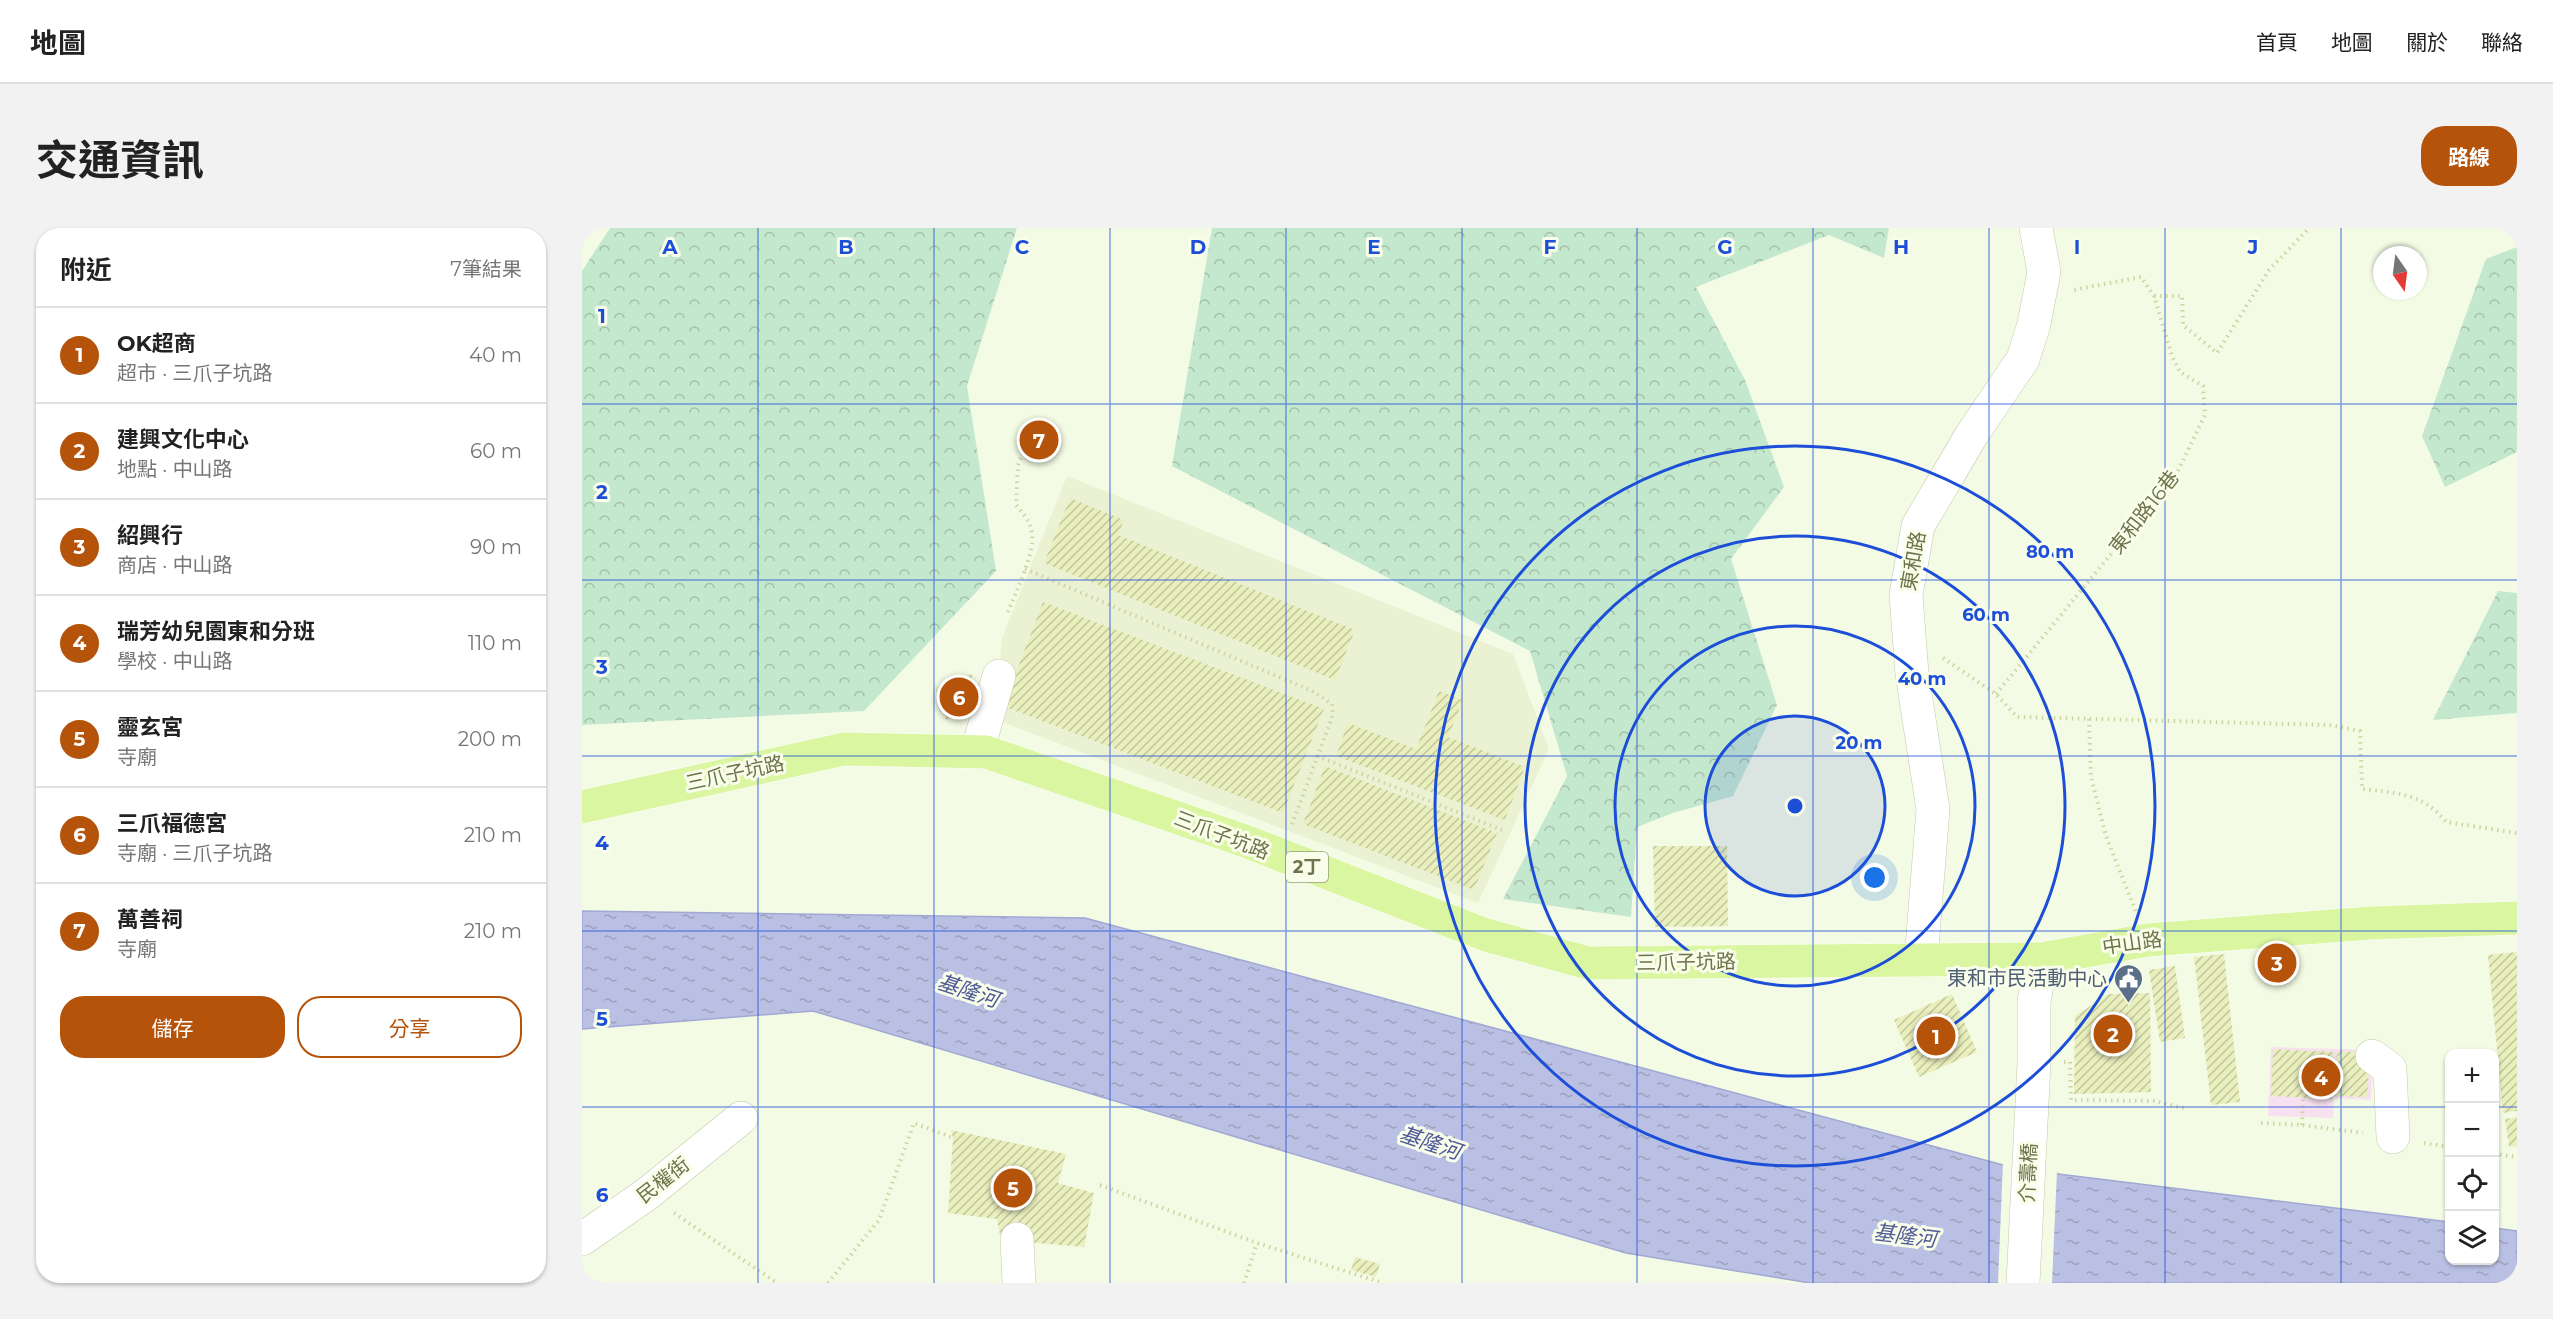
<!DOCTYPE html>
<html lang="zh-TW">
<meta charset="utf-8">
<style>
body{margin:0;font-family:Montserrat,"Noto Sans TC",sans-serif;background:#f2f2f2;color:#222}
.controls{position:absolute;right:18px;bottom:18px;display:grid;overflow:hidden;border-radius:12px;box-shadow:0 2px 4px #0004}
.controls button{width:54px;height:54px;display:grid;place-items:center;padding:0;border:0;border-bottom:2px solid #e0e0e0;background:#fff;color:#222;font:30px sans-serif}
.compass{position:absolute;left:1791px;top:18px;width:54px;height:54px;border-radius:50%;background:#fff;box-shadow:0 2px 4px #0004;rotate:166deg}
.you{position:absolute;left:1293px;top:650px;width:21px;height:21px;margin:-15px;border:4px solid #fff;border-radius:50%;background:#1a73e8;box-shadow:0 0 0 9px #1a73e833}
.badge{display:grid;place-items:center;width:39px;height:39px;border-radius:50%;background:#b45309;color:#fff;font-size:20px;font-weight:700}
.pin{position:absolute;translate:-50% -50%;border:3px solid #fff;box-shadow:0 2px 6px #0006}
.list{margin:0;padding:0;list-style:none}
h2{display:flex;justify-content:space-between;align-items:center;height:78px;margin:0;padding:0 24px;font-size:26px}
h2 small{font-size:20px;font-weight:400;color:#767676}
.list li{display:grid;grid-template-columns:39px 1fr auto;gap:18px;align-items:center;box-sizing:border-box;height:96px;padding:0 24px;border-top:2px solid #e0e0e0}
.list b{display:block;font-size:22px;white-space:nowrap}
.list p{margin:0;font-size:20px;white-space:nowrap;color:#767676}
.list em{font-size:20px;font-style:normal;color:#767676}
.actions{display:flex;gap:12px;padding:18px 24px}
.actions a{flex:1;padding:14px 0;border:2px solid #b45309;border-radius:24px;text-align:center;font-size:21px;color:#b45309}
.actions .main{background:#b45309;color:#fff}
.icon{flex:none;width:33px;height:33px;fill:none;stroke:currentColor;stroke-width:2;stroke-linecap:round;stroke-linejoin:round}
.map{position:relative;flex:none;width:1935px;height:1055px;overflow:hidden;border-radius:24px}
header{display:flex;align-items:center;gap:36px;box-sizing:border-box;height:84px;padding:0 30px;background:#fff;border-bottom:2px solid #e0e0e0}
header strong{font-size:28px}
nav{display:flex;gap:33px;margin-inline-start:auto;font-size:21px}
.intro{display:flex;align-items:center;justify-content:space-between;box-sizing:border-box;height:144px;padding:0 36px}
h1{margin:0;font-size:42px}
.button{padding:15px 27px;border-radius:24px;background:#b45309;color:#fff;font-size:21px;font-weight:700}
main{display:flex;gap:36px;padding:0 36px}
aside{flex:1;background:#fff;border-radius:24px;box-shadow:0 2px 4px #0004}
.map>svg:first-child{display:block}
.residential{fill:#eaf2d3}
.education{fill:#f7e1f0}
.forest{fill:url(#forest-crowns)}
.water{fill:url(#water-ripples);stroke:#a1a8d4;stroke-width:1.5}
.pier{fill:#f4fbe4}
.building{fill:url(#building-hatch)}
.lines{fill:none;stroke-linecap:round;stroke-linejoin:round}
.minor-casing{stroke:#c4c9a9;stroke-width:34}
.major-casing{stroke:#fff;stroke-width:34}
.path{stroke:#cfd3a1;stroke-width:4;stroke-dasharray:1.5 4.5;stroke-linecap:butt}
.minor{stroke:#fff;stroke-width:33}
.major{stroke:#daf6a0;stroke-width:33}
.grid{fill:none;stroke:#1d4ed8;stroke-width:1.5;stroke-opacity:0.55}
.ring{fill:none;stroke:#1d4ed8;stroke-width:3}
.labels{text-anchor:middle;stroke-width:6;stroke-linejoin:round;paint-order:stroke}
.shield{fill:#f8feea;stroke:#999c7b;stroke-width:1.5}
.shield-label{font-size:18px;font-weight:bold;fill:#70724b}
.street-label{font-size:20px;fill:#70724b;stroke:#f8feea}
.service-label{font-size:20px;fill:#4e5e75;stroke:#f8feea;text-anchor:end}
.water-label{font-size:21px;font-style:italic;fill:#505998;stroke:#f8feea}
.grid-label{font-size:20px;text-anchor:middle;font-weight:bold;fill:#1d4ed8;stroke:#f8feea;stroke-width:6;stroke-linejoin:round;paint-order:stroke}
.centre{fill:#1d4ed8;stroke:#f8feea;stroke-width:3}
.ring-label{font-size:18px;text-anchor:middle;font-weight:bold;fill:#1d4ed8;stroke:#f8feea;stroke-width:6;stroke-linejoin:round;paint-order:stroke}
</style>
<header>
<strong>地圖</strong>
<nav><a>首頁</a><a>地圖</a><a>關於</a><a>聯絡</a></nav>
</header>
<div class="intro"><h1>交通資訊</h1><a class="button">路線</a></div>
<main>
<aside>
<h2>附近<small>7筆結果</small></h2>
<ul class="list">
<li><span class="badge">1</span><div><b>OK超商</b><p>超市 · 三爪子坑路</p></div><em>40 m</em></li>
<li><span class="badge">2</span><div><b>建興文化中心</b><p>地點 · 中山路</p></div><em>60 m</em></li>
<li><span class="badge">3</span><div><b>紹興行</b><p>商店 · 中山路</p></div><em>90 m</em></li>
<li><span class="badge">4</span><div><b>瑞芳幼兒園東和分班</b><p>學校 · 中山路</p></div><em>110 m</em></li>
<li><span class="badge">5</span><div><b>靈玄宮</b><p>寺廟</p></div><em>200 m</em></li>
<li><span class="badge">6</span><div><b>三爪福德宮</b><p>寺廟 · 三爪子坑路</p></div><em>210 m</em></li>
<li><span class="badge">7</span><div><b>萬善祠</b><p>寺廟</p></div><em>210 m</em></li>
</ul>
<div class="actions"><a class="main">儲存</a><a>分享</a></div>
</aside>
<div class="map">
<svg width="1935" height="1055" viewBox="0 0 1935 1055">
<defs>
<pattern id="forest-crowns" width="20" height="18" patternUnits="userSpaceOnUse" patternTransform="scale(1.5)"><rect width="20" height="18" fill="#c4e8ce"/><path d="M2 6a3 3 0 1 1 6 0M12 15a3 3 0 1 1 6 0" fill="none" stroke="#a4c0a9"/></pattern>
<pattern id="water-ripples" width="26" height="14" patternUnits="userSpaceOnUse" patternTransform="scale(1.5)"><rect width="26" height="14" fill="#bac0e3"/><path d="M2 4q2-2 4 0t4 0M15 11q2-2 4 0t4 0" fill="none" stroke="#9ca0ba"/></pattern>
<pattern id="building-hatch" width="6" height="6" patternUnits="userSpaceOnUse" patternTransform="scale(1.5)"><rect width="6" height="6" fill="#eaefbe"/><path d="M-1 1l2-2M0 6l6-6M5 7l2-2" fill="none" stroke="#c2c69c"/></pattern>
</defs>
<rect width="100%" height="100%" fill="#f4fbe4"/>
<polygon class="residential" points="485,248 931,426 967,521 896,675 412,491 420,410"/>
<polygon class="education" points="1689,819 1791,822 1789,872 1752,870 1751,890 1686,888"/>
<g class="forest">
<polygon points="28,0 435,0 385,158 414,343 282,483 0,497 0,43"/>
<polygon points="630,0 1307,0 1302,30 1247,7 1114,59 1163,152 1202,259 1149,331 1195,477 1151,568 1091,585 1055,599 1049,689 921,671 985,548 948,423 590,238"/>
<polygon points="1935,19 1935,224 1863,259 1840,208 1904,31"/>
<polygon points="1916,363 1935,365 1935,485 1851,492"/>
</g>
<polygon class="water" points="0,683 503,690 1436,941 1867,994 1868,1032 1912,1032 1913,1000 1935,1003 1935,1055 1228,1055 1044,1025 231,783 0,801"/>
<polygon class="pier" points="1421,934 1475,943 1470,1055 1416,1055"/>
<g class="building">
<polygon points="453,189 479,219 461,235 435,206"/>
<polygon points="488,270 542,292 536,307 773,402 753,452 462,335"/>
<polygon points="461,374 742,481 701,585 421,478"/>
<polygon points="389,446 401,479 364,492 353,459"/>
<polygon points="857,463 881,472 866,509 943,539 923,592 754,528 766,495 834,521"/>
<polygon points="743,538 915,605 892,662 721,596"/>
<polygon points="1071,618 1145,618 1146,698 1073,699"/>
<polygon points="1935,724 1935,883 1921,885 1906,727"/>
<polygon points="1642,726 1658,874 1629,877 1612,729"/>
<polygon points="1593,738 1603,810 1578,814 1567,742"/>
<polygon points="1568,765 1569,864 1492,866 1493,788 1527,766"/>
<polygon points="1370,766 1395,824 1337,849 1312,792"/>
<polygon points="1691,821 1752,824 1750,871 1689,868"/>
<polygon points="1755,823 1788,825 1785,869 1752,868"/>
<polygon points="1935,889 1935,918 1927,919 1923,891"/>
<polygon points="369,902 484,926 476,955 512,965 502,1019 419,1012 415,991 366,985 371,910"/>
<polygon points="773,1029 798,1036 794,1049 769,1042"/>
</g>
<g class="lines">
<defs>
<g id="minor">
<polyline points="395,524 417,448"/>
<polyline points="1339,732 1351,581 1330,446 1324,367 1336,298 1389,208 1441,131 1452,96 1462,44 1454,0"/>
<polyline points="1790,828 1808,841 1811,909"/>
<polyline points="0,1011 65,966 159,890"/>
<polyline points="435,1011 437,1055"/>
<polyline points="1441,1055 1452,835 1452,774 1459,731"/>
</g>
<polyline id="major" points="0,579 262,521 404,524 663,613 904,707 1006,735 1459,731 1566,712 1789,695 1935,690"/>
</defs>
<use href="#minor" class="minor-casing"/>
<use href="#major" class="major-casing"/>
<g class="path">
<polyline points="1572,68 1600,68 1601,97 1635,125 1687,42 1727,0"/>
<polyline points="443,341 730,463 750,476 751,487 709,599"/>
<path d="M426 384C433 366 453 325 450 306 449 294 441 286 434 277L436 237 443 221"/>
<path d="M1361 430 1414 466 1435 489 1747 497 1778 503 1780 561C1814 565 1841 565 1864 594L1935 605"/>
<polyline points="1414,466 1594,247 1623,187 1621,158 1598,144 1590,128 1572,68 1559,49 1491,62"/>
<polyline points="1507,491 1509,549 1524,608 1554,684"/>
<polyline points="735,528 920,602"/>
<polyline points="1482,834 1488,834 1489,872 1572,873 1602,880"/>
<polyline points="1679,895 1720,897 1781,905"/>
<polyline points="1720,897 1721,869"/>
<polyline points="1842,915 1868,919"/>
<polyline points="1912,926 1935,929"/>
<polyline points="518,957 675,1015 801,1055"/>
<polyline points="92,985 195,1055"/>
<polyline points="246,1055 297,992 332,895 371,910"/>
<polyline points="662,1055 675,1015"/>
</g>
<use href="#minor" class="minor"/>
<use href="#major" class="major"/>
</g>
<path class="grid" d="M176 0V1055M352 0V1055M528 0V1055M704 0V1055M880 0V1055M1055 0V1055M1231 0V1055M1407 0V1055M1583 0V1055M1759 0V1055M0 176H1935M0 352H1935M0 528H1935M0 703H1935M0 879H1868M1912 879H1935"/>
<circle cx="1213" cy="578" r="90" fill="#1d4ed8" fill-opacity=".12"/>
<g class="ring">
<circle cx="1213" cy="578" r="90"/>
<circle cx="1213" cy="578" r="180"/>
<circle cx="1213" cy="578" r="270"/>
<circle cx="1213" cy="578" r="360"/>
</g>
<defs>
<symbol id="civic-pin" viewBox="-11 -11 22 30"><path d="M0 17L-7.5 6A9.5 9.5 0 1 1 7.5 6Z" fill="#5c6f8a" stroke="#f8feea"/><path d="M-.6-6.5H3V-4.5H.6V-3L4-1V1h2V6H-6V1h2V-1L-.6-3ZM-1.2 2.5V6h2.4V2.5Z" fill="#fff"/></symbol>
</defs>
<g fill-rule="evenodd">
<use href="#civic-pin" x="1530" y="734" width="33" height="45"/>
</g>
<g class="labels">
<rect class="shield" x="704" y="624" width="42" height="30" rx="4.5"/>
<g class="shield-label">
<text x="725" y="645">2丁</text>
</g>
<g class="street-label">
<text transform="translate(1562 284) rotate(-52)" y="7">東和路16巷</text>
<text transform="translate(1331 333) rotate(-80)" y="7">東和路</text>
<text transform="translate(153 545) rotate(-12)" y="7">三爪子坑路</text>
<text transform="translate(640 607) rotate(21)" y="7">三爪子坑路</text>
<text transform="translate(1550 715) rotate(-8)" y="7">中山路</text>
<text transform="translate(1104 734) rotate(-1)" y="7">三爪子坑路</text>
<text transform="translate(1446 945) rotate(-87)" y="7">介壽橋</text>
<text transform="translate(81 952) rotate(-38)" y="7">民權街</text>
</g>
<g class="service-label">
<text x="1525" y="757">東和市民活動中心</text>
</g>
<g class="water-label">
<text transform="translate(386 763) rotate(18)" y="7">基隆河</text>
<text transform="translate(848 915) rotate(18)" y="7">基隆河</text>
<text transform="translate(1323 1008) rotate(7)" y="7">基隆河</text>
</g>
</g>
<g class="grid-label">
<text x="88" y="26">A</text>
<text x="264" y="26">B</text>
<text x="440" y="26">C</text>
<text x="616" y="26">D</text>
<text x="792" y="26">E</text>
<text x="968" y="26">F</text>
<text x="1143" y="26">G</text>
<text x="1319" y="26">H</text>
<text x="1495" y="26">I</text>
<text x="1671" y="26">J</text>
<text x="20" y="95">1</text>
<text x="20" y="271">2</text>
<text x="20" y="446">3</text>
<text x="20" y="622">4</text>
<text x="20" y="798">5</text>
<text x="20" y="974">6</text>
</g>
<circle cx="1213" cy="578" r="9" class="centre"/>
<g class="ring-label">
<text x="1468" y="330">80 m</text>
<text x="1404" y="393">60 m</text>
<text x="1340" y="457">40 m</text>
<text x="1277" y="521">20 m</text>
</g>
</svg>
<div class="controls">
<button>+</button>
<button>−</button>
<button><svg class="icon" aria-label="locate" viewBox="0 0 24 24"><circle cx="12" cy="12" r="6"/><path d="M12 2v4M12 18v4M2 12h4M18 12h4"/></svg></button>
<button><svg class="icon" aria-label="layers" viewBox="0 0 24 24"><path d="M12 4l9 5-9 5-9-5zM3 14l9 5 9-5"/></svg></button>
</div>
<svg class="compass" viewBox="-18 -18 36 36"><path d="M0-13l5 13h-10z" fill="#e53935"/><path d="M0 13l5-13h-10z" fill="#767676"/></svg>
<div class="you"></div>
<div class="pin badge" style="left:1354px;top:808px">1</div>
<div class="pin badge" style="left:1531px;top:806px">2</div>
<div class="pin badge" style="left:1695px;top:735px">3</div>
<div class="pin badge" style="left:1739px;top:849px">4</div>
<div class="pin badge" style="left:431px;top:960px">5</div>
<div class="pin badge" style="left:377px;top:469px">6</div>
<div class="pin badge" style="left:457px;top:212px">7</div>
</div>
</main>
